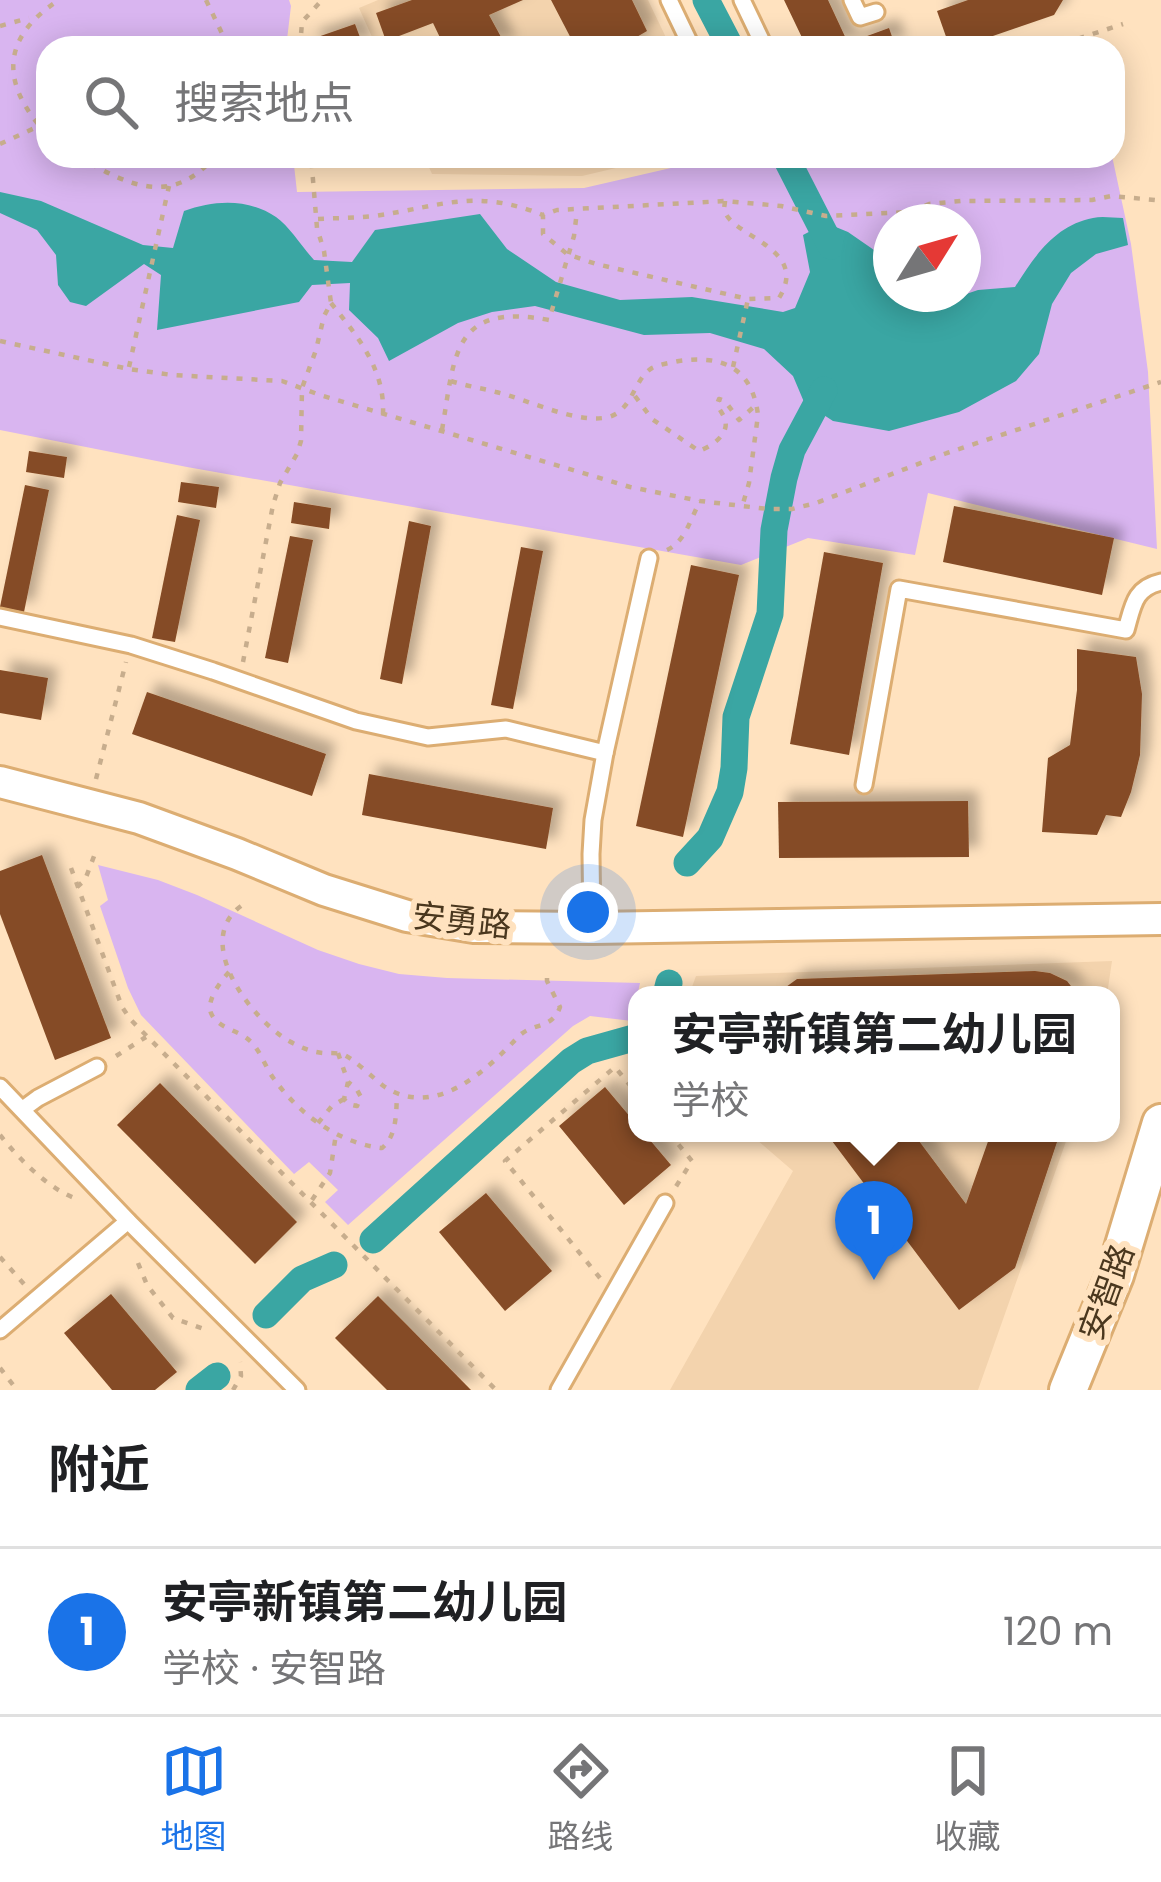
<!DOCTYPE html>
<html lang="zh">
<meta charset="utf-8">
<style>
body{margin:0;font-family:Poppins,"Noto Sans SC",sans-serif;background:#f6f6f6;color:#202124}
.compass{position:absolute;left:873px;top:204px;width:108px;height:108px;border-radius:50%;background:#fff;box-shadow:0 6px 30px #0003;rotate:53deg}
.you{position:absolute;left:588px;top:912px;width:42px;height:42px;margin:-30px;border:9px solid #fff;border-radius:50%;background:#1a73e8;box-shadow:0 0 0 18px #1a73e833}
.badge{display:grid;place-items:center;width:78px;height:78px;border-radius:50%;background:#1a73e8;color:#fff;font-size:39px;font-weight:700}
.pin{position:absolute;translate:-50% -99px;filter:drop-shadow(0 3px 6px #0008)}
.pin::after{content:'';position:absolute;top:63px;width:42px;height:36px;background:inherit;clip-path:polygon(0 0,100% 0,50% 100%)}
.popup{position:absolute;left:628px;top:986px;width:492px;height:156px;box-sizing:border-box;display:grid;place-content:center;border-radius:24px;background:#fff;filter:drop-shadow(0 3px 9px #0005);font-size:39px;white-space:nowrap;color:#757577}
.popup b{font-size:45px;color:#202124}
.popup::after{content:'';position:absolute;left:50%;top:100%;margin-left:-24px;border:24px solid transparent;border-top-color:#fff}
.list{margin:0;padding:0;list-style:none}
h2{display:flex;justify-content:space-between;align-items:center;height:156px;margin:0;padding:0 48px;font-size:51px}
h2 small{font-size:39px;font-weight:400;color:#757577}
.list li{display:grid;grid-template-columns:78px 1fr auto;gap:36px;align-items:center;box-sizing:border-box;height:168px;padding:0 48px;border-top:3px solid #e0e0e0}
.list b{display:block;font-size:45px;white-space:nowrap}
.list p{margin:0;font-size:39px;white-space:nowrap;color:#757577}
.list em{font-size:39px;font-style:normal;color:#757577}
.icon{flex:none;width:66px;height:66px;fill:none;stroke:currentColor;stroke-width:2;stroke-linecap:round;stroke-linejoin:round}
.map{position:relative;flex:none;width:1161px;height:1390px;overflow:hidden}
.search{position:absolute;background:#fff;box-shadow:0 6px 30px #0003;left:36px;right:36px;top:36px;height:132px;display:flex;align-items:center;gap:30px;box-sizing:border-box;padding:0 42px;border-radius:36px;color:#757577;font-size:45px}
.sheet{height:324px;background:#fff}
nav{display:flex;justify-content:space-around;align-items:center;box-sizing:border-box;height:168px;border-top:3px solid #e0e0e0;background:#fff;font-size:33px;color:#757577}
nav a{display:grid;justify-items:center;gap:6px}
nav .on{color:#1a73e8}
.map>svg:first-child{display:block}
.built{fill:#f3d3ad}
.green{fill:#d9b5f0;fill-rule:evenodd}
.water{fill:#3aa6a3}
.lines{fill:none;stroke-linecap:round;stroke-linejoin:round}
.canal{stroke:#3aa6a3;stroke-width:27}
.building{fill:#854b25;filter:url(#shadow)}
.service-casing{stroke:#dcad72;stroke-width:21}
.minor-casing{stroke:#dcad72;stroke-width:36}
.tertiary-casing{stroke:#dcad72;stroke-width:42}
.path{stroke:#c7ad8d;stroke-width:4.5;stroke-dasharray:6 9;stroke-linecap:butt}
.service{stroke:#fff;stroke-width:15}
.minor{stroke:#fff;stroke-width:30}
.tertiary{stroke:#fff;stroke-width:36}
.labels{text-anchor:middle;stroke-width:12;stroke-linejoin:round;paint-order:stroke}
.street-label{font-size:33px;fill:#4a371e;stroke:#ffe2bf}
</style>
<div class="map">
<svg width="1161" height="1390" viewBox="0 0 1161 1390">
<defs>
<filter id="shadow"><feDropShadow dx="10" dy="-10" stdDeviation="6" flood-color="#0004"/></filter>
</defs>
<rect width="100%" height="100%" fill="#ffe2bf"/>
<g class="built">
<polygon points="378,0 648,0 671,48 377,48 359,8"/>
<polygon points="424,156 667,156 582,176 432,174"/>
<polygon points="1112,961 1107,995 689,995 696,976"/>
<polygon points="749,1133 1069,1133 978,1390 670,1390 793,1171"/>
</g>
<g class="green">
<path d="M0 0H289L291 6 286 48H48V156H293L297 192 584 188 723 156H1112L1131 244 1148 372 1157 549 928 493 915 555 808 538 741 565 187 467 0 430ZM891 222H963V294H891Z"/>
<polygon points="98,865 158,880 197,895 318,950 359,964 399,974 447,978 640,983 632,1021 590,1016 573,1026 348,1225 325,1202 338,1190 309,1162 294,1174 141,1015 128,988 100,906 108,900"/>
</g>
<path class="water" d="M0 192 41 201 143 245 173 248 184 211C214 200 248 198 276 217 290 227 302 247 314 260L352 262 375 230 480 214 507 249 556 282 620 300 692 297 783 312 795 308 810 272 803 235 826 223 848 232 887 259 891 264V294H916L928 307 978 290 1015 287C1034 257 1055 225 1093 218 1102 216 1113 218 1123 218L1128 245 1096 254 1071 273 1052 304 1039 354 1016 381 959 412 889 431 833 421 804 402 793 376 764 349 710 333 644 335 535 306 492 312 458 323 389 361 378 338 349 310 350 283 312 285 299 302 157 330 161 275 144 264 86 306 70 302 58 285 56 255 37 230 0 213Z"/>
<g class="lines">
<g class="canal">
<polyline points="706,0 731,48"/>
<polyline points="785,156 831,246"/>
<polyline points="687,863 710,838 730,792 734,768 736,717 770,614 774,530 784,478 792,450 824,390"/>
<polyline points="666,995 669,983"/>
<polyline points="373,1240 571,1061 587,1051 637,1037"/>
<polyline points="266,1315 302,1279 334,1265"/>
<polyline points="199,1390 217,1376"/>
</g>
</g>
<g class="building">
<polygon points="412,0 523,0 489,15 507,48 445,48 433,23 386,41 376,13"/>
<polygon points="551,0 632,0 647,31 635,38 640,48 576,48"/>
<polygon points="784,0 828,0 848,43 889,28 896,48 807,48"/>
<polygon points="968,0 1063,0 1054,15 958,48 950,48 937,11"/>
<polygon points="355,24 364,48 312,48 309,40"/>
<polygon points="29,451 67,457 64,478 26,472"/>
<polygon points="181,482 219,487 216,508 178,502"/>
<polygon points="25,485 49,490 24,612 0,607"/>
<polygon points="294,502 331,508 329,529 291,523"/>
<polygon points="954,506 1114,538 1102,595 943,562"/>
<polygon points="177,515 200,520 175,642 152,638"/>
<polygon points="409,521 431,526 402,684 380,679"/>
<polygon points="290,536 313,540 288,663 265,658"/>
<polygon points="521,547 543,551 513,709 491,705"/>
<polygon points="824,552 883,563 849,755 790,744"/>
<polygon points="691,565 739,575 683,837 636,826"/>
<polygon points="1077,649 1136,657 1142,694 1140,755 1131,792 1121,817 1106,815 1097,835 1042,832 1048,758 1070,745 1077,690"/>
<polygon points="0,670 48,678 41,720 0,713"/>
<polygon points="147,692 326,754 312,796 132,734"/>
<polygon points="369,774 553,808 546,849 362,815"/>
<polygon points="968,801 969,857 779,858 778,802"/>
<polygon points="42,855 111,1038 55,1060 0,914 0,871"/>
<polygon points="1035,971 1050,973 1067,981 1078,995 775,995 797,979"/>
<polygon points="160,1083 297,1222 255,1264 117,1125"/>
<polygon points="605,1087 637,1125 637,1133 644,1133 671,1165 624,1205 559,1126"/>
<polygon points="826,1133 913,1133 966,1204 991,1133 1060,1133 1015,1268 959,1310"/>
<polygon points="486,1193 552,1271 505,1311 439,1232"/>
<polygon points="111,1294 177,1372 155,1390 112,1390 64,1333"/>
<polygon points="378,1296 406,1324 471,1390 387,1390 335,1338"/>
</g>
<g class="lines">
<defs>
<g id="service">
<polyline points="669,0 692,48"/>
<polyline points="742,0 765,48"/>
<polyline points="852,0 860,17 876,12"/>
<polyline points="0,617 131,645 213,671 356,721 428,737 506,729 605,753"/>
<path d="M864 785 899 589 1126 630C1133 606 1134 588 1161 582"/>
<polyline points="592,928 591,854 593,820 605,753 649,558"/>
<polyline points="0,1087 128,1221 297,1390"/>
<polyline points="23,1109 38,1098 97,1067"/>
<polyline points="0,1330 128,1221"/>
<polyline points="559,1390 665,1203"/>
</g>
<polyline id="minor" points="0,782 139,818 237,854 324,890 407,916 474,927 592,928 1161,919"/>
<polyline id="tertiary" points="1068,1390 1115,1275 1161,1123"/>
</defs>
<use href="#service" class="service-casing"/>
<use href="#minor" class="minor-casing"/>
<use href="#tertiary" class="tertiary-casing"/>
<g class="path">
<polyline points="206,0 229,48"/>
<polyline points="0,26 29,18"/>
<polyline points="300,48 302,22 322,0"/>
<polyline points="1050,48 1123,24"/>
<path d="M48 135C0 85 0 38 59 0"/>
<polyline points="0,144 39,126"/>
<path d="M78 156C126 185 172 208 215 156"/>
<path d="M725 201C725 205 723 209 725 212 734 237 810 249 779 298L748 299 596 264 567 254 543 234V215L557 210 725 201 781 206 826 216 910 212 929 204 961 201 1092 200 1111 196 1155 200"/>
<path d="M318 219C337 218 356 218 375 216 442 206 475 188 543 215"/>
<path d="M331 303C358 337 385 369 383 414"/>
<polyline points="0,341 129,369 172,375 282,381 320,395 630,487 700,501 768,509 792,509 816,503 947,453 1161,382"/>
<polyline points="129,367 169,186"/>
<polyline points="733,367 748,299"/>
<path d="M451 381C466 386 481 388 496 392 526 399 572 422 603 418 633 415 632 380 652 368 660 364 670 363 679 361 722 355 752 367 758 415L749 483 742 507"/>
<path d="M635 396 652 419 699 451C710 447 730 435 725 419 723 414 719 409 717 404L719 399 725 401 739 420 757 404"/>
<path d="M442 430C455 355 452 302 549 320L574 236 577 211"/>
<path d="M667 550C685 542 691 518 700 501"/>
<polyline points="243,662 273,505 280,483 297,454 301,441 302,388 316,350 324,316 331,303 324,251 317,228 311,156"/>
<polyline points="96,779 126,662"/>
<polyline points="71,868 122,1007 130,1019 496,1390"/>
<polyline points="77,887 85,880 96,851"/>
<path d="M241 906C192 942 252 1020 289 1041 300 1047 311 1052 323 1053 327 1053 338 1053 342 1054 352 1057 374 1079 385 1087 435 1119 485 1072 518 1037 532 1022 552 1030 560 1007L547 981V970"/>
<path d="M229 972C221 981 206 1000 211 1013 217 1028 238 1030 249 1040 260 1049 265 1067 274 1079 299 1114 338 1143 382 1148 397 1136 396 1113 397 1095"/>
<polyline points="338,1053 348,1082 344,1099 348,1104 357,1106 361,1097 356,1088 348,1082"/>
<polyline points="116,1056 146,1037"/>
<polyline points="318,1123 332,1106 344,1099"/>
<polyline points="669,1133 692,1161 675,1188"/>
<path d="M0 1135C19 1159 50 1191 80 1200"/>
<polyline points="312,1200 330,1173 336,1134"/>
<polyline points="0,1257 24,1284"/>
<polyline points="138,1263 147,1285 173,1318 207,1330"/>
<polyline points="600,1278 505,1161 615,1067 637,1094"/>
<polyline points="0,1368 17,1390"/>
<polyline points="233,1390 241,1376 240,1362"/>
</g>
<use href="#service" class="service"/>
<use href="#minor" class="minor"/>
<use href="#tertiary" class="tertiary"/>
</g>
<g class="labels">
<g class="street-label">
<text transform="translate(462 920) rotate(6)" y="12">安勇路</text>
<text transform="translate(1106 1292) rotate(-70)" y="12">安智路</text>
</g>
</g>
</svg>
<svg class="compass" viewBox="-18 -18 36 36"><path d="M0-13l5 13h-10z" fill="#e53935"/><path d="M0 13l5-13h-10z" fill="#757577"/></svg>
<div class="you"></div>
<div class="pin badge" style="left:874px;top:1280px">1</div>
<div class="popup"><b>安亭新镇第二幼儿园</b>学校</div>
<div class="search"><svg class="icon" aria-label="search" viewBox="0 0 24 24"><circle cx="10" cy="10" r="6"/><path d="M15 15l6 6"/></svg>搜索地点</div>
</div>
<section class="sheet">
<h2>附近<small></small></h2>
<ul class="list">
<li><span class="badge">1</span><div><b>安亭新镇第二幼儿园</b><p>学校 · 安智路</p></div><em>120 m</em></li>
</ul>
</section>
<nav>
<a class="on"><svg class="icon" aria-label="map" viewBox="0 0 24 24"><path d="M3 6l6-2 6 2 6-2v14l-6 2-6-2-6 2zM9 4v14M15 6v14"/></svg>地图</a>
<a><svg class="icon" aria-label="directions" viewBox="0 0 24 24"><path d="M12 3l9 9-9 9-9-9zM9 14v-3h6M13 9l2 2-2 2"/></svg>路线</a>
<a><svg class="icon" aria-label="saved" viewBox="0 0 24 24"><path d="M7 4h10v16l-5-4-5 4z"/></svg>收藏</a>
</nav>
